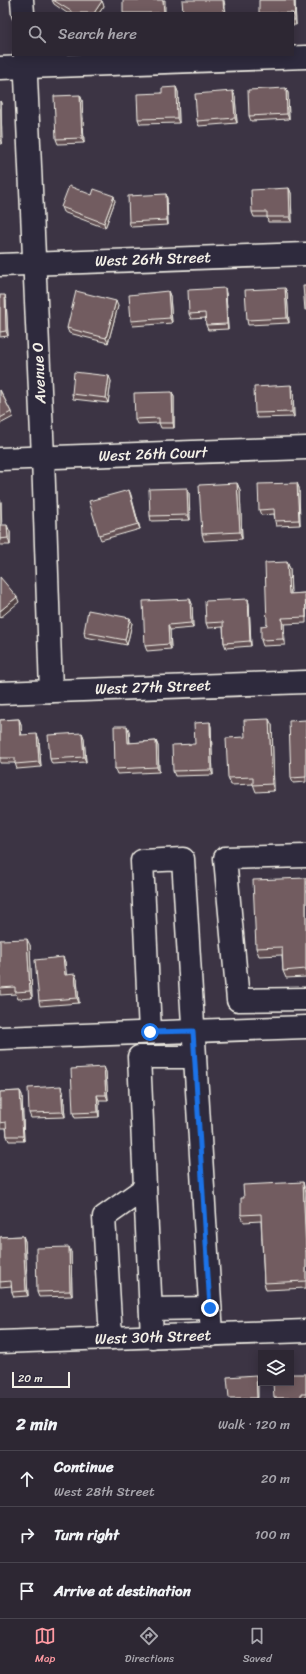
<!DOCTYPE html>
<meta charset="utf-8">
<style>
body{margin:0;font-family:Sriracha,sans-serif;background:#352f3b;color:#f1f3f6}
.controls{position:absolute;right:12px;bottom:12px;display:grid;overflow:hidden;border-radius:0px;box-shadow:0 2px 10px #0003}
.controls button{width:36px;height:36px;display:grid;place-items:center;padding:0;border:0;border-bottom:1px solid #48444e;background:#2d2733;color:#f1f3f6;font:20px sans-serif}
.scale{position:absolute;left:12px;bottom:10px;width:58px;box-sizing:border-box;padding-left:4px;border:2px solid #f4f1e8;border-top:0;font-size:11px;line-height:14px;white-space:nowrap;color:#f4f1e8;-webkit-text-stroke:3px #2f2a3d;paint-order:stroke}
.stop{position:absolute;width:12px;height:12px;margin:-9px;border:3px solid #1a73e8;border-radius:50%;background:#fff}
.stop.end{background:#1a73e8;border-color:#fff;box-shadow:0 1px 4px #0008}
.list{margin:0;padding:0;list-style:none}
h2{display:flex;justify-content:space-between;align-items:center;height:52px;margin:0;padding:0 16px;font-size:17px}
h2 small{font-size:13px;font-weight:400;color:#a7a5ac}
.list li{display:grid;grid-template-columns:26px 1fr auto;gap:12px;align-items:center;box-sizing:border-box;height:56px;padding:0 16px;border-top:1px solid #48444e}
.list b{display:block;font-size:15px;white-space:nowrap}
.list p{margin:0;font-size:13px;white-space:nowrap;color:#a7a5ac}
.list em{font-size:13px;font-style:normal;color:#a7a5ac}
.icon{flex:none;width:22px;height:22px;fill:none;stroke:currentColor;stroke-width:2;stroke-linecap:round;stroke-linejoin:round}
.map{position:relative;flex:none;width:306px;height:1398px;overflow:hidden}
.search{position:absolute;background:#2d2733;box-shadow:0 2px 10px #0003;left:12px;right:12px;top:12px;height:44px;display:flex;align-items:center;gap:10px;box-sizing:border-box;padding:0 14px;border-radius:0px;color:#a7a5ac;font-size:15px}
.sheet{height:220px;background:#2d2733}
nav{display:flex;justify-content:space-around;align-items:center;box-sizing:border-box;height:56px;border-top:1px solid #48444e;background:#2d2733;font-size:11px;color:#a7a5ac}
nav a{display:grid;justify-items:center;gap:2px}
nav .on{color:#ff9aa2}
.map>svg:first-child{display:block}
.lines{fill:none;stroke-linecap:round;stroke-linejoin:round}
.minor-casing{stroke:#f4f1e8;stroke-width:25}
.minor{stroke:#2f2a3d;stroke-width:22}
.wall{fill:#624f53;stroke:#f4f1e8}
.shaded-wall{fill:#504043;stroke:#f4f1e8}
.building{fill:#725c60;stroke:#f4f1e8}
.route{stroke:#1a73e8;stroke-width:5}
.labels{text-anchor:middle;stroke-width:4;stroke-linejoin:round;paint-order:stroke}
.street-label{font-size:15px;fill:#f4f1e8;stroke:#2f2a3d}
</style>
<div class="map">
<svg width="306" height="1398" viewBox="0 0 306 1398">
<rect width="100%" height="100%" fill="#3c3444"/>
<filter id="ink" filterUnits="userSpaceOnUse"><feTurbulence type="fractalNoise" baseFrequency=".025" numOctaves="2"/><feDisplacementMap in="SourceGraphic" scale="8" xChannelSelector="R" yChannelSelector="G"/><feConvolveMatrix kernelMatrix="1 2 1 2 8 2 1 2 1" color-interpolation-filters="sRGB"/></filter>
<g filter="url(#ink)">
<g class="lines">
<defs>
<g id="minor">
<polyline points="22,0 23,13"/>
<polyline points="25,55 43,457 51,691"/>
<polyline points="0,68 306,57"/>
<polyline points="0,265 306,254"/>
<polyline points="0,459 306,448"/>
<polyline points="0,693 306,682"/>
<polyline points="306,856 225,858 238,1000 306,999"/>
<polyline points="150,1032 142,861 183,859 195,1057"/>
<polyline points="0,1038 306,1027"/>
<polyline points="151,1309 210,1308"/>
<polyline points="152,1337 139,1057 195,1057 212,1335"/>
<polyline points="111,1338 104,1217 145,1188"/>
<polyline points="0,1342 306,1331"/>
</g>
</defs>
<use href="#minor" class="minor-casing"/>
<use href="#minor" class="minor"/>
</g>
<g class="wall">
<polygon points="52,0 101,0 104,6 99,13 67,13 54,4"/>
<polygon points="259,0 295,0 296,25 293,25 293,13"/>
<polygon points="176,87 178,92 179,123 140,124 138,119 162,93"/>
<polygon points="286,88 288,93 289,119 251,121 249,116"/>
<polygon points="80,95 82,100 84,143 58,144 56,139"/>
<polygon points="235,96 237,123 199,126 197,121"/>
<polygon points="0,101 1,103 2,144 0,144"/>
<polygon points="289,188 291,193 292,222 268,222 267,217 254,217 252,212"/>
<polygon points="166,194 167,199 168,225 131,227 129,222"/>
<polygon points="92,195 115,201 105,228 63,212 61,207"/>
<polygon points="285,288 287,293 289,323 248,325 247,320"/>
<polygon points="168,291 170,296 172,323 133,326 131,321"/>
<polygon points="226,293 228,329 208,330 206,325 206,318 191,319 189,314"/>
<polygon points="0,295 6,300 8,336 0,337"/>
<polygon points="118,306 108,343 69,333 67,328"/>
<polygon points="111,381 108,403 73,399 72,394"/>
<polygon points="0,390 11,412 13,417 0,424"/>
<polygon points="293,390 294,417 257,418 255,413"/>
<polygon points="172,392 174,397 174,428 161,428 159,423 137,424 135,419"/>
<polygon points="237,483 240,490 242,539 204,541 202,534"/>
<polygon points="297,483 299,488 300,525 276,526 275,521 274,514 261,515 259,510"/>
<polygon points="187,488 189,493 190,520 151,521 150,516"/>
<polygon points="129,490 140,529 101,540 99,535"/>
<polygon points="0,500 1,502 1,525 10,532 10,545 0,545"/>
<polygon points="287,562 290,569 291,594 305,593 306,596 306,623 284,624 285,645 263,646 261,640 267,625"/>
<polygon points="190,599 192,604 193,628 170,630 171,649 147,651 145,646"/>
<polygon points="248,599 249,604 251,646 226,648 224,643 223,627 208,628 206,623"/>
<polygon points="132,623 127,645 85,637 84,632"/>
<polygon points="19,719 21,724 21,735 39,739 41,767 17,769 15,763 0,763 0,720"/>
<polygon points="306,720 306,782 293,783 291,778"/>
<polygon points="210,722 211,727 213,775 175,776 173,771 195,744"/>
<polygon points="272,725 274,791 256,792 253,784 231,785 228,778 245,737"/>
<polygon points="127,726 129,731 130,743 156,741 158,746 159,772 117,774 115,769"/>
<polygon points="82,733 84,738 86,762 52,764 50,759"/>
<polygon points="306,878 306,977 286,978 283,971 282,955 259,956 256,948"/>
<polygon points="0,940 30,945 32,998 18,999 16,994 0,995"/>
<polygon points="63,957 65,962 66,975 77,979 79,1003 40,1006 39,1001"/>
<polygon points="104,1067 106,1072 108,1100 99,1100 99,1117 75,1118 73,1113"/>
<polygon points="20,1091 22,1095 24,1141 9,1141 7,1136 6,1128 0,1128 0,1092"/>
<polygon points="63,1091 65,1117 31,1118 29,1113"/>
<polygon points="305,1189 306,1204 306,1288 266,1290 264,1283 261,1221 244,1222 241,1215"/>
<polygon points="23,1236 25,1241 28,1296 14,1297 12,1292 12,1286 0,1287 0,1237"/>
<polygon points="71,1252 72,1296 39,1297 37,1292"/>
<polygon points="306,1374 306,1398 274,1398"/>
</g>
<g class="shaded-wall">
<polygon points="163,0 165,0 165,13 164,13"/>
<polygon points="223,0 224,0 226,13 224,13"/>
<polygon points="294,0 295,0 296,25 295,20"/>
<polygon points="102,1 104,6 99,13 94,13"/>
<polygon points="176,87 178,92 179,123 177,118"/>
<polygon points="286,88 288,93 289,119 287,114"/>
<polygon points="233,91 235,96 237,123 235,118"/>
<polygon points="80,95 82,100 84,143 82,138"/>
<polygon points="0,101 1,103 2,144 0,139"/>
<polygon points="289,188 291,193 292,222 290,217"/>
<polygon points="166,194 167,199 168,225 167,220"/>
<polygon points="114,196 115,201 105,228 104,223"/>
<polygon points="225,288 226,293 228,329 227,324"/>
<polygon points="285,288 287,293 289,323 287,318"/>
<polygon points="168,291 170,296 172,323 170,318"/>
<polygon points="5,295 6,300 8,336 6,331"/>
<polygon points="116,301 118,306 108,343 106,338"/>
<polygon points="109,376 111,381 108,403 106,398"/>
<polygon points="291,385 293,390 294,417 292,412"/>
<polygon points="172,392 174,397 174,428 173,423"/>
<polygon points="237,483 240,490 242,539 240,532"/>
<polygon points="297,483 299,488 300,525 299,520"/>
<polygon points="187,488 189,493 190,520 188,515"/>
<polygon points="129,490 131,495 140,529 138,524"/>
<polygon points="0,500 1,502 2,532 0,528"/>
<polygon points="7,525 10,532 10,545 8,538"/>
<polygon points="287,562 290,569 291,600 289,594"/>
<polygon points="305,593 306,596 306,618 306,617"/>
<polygon points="17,597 19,602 0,618 0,611"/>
<polygon points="190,599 192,604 193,628 191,623"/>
<polygon points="248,599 249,604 251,646 250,641"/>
<polygon points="130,618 132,623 127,645 125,640"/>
<polygon points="282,618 284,624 285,645 283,639"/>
<polygon points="168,625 170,630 171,649 169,644"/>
<polygon points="19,719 21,724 22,740 20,735"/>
<polygon points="269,719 272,725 274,791 272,784"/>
<polygon points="210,722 211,727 213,775 211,770"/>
<polygon points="127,726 129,731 130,748 128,743"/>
<polygon points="82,733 84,738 86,762 84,757"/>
<polygon points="37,734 39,739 41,767 39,762"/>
<polygon points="156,741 158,746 159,772 157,767"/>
<polygon points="27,939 30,945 32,998 30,991"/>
<polygon points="63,957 65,962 67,980 65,975"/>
<polygon points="75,974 77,979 79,1003 77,998"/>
<polygon points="104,1067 106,1072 108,1100 106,1095"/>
<polygon points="61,1086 63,1091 65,1117 63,1112"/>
<polygon points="20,1091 22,1095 24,1141 23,1136"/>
<polygon points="97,1095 99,1100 99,1117 98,1112"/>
<polygon points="303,1182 305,1189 306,1204 306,1252"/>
<polygon points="23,1236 25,1241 28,1296 26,1291"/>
<polygon points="69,1247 71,1252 72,1296 70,1291"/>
<polygon points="256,1375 258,1380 258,1398 257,1398"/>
</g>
<g class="building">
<polygon points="53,0 101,0 102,1 94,13 74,13"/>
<polygon points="123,0 163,0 164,13 123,13"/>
<polygon points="182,0 223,0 224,13 183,13"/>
<polygon points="259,0 294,0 295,20 293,20 293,13 259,13"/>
<polygon points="176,87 177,118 138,119 137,94 162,93 162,88"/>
<polygon points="286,88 287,114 249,116 248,90"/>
<polygon points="233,91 235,118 197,121 195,94"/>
<polygon points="80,95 82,138 56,139 54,96"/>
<polygon points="69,186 92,195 94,189 114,196 104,223 61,207"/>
<polygon points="289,188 290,217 267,217 267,212 252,212 251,190"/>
<polygon points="166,194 167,220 129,222 128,196"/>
<polygon points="303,286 306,286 306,310 305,310"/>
<polygon points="225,288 227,324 206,325 205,313 189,314 188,290"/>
<polygon points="285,288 287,318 247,320 245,290"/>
<polygon points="76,291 116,301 106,338 67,328"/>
<polygon points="168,291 170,318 131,321 129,295"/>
<polygon points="0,295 5,295 6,331 0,332"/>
<polygon points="74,372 109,376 106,398 72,394"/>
<polygon points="291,385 292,412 255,413 254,387"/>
<polygon points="0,390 11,412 0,418"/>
<polygon points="172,392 173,423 159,423 159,418 135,419 134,393"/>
<polygon points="237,483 240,532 202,534 199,485"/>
<polygon points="297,483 299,520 275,521 274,509 259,510 258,484"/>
<polygon points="187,488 188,515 150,516 149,489"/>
<polygon points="129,490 138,524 99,535 89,501"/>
<polygon points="0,525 7,525 8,538 0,539"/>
<polygon points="287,562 289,594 305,593 306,617 282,618 283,639 261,640 261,626 267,625 265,563"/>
<polygon points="0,577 17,597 0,611"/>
<polygon points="190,599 191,623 168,625 169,644 145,646 143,601"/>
<polygon points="248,599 250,641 224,643 223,622 206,623 205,601"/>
<polygon points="88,610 130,618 125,640 84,632"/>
<polygon points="19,719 20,735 37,734 39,762 15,764 15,758 0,758 0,720"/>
<polygon points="269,719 272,784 253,785 253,777 228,778 226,738 245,737 244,720"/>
<polygon points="306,720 306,777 291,778 289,721"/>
<polygon points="210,722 211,770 173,771 172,745 195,744 194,723"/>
<polygon points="114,726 127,726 128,743 156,741 157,767 115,769"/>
<polygon points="82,733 84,757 50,759 48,735"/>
<polygon points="306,878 306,969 283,971 282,947 256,948 253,880"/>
<polygon points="27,939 30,991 15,992 15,987 0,988 0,940"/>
<polygon points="63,957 65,975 75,974 77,998 39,1001 35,960"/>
<polygon points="104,1067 106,1095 97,1095 98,1112 73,1113 71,1069"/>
<polygon points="61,1086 63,1112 29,1113 28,1088"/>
<polygon points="20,1091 23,1136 7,1136 6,1122 0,1123 0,1092"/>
<polygon points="303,1182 306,1252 306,1281 264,1283 261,1214 241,1215 241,1198 244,1198 243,1185"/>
<polygon points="23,1236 26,1291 12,1292 11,1281 0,1282 0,1237"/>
<polygon points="69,1247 70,1291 37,1292 36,1248"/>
<polygon points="291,1374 306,1374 306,1394 301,1394 301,1398 274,1398 273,1383 291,1383"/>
<polygon points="256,1375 257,1398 229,1398 227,1377"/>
</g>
</g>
<g class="lines" filter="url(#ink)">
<polyline class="route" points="150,1032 193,1031 210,1308"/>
</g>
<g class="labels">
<g class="street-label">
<text transform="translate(153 259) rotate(-2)" y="5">West 26th Street</text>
<text transform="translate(39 373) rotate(-93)" y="5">Avenue O</text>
<text transform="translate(153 454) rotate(-2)" y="5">West 26th Court</text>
<text transform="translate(153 687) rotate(-2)" y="5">West 27th Street</text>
<text transform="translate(153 1337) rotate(-2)" y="5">West 30th Street</text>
</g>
</g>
</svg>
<div class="controls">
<button><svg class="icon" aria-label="layers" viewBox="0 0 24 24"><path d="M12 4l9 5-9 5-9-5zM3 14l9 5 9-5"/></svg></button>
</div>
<div class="scale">20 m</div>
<div class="stop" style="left:150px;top:1032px"></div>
<div class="stop end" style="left:210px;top:1308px"></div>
<div class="search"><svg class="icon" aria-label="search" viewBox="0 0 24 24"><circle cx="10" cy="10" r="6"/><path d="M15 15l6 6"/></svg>Search here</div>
</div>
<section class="sheet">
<h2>2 min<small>Walk · 120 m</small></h2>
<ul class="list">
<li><svg class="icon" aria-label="ahead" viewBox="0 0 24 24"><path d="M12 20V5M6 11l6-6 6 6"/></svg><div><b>Continue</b><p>West 28th Street</p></div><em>20 m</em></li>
<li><svg class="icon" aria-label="right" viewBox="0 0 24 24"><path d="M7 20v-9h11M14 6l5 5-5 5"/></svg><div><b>Turn right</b></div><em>100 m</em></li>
<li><svg class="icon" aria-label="arrive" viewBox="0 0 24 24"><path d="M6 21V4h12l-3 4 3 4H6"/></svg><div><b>Arrive at destination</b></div></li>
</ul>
</section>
<nav>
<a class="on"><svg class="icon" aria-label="map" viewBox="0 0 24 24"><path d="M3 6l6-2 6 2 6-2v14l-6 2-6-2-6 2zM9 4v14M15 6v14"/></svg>Map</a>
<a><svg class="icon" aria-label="directions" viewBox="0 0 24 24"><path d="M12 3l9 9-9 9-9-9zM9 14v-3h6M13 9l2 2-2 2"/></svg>Directions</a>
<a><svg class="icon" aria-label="saved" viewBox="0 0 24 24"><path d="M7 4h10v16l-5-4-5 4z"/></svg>Saved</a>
</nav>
